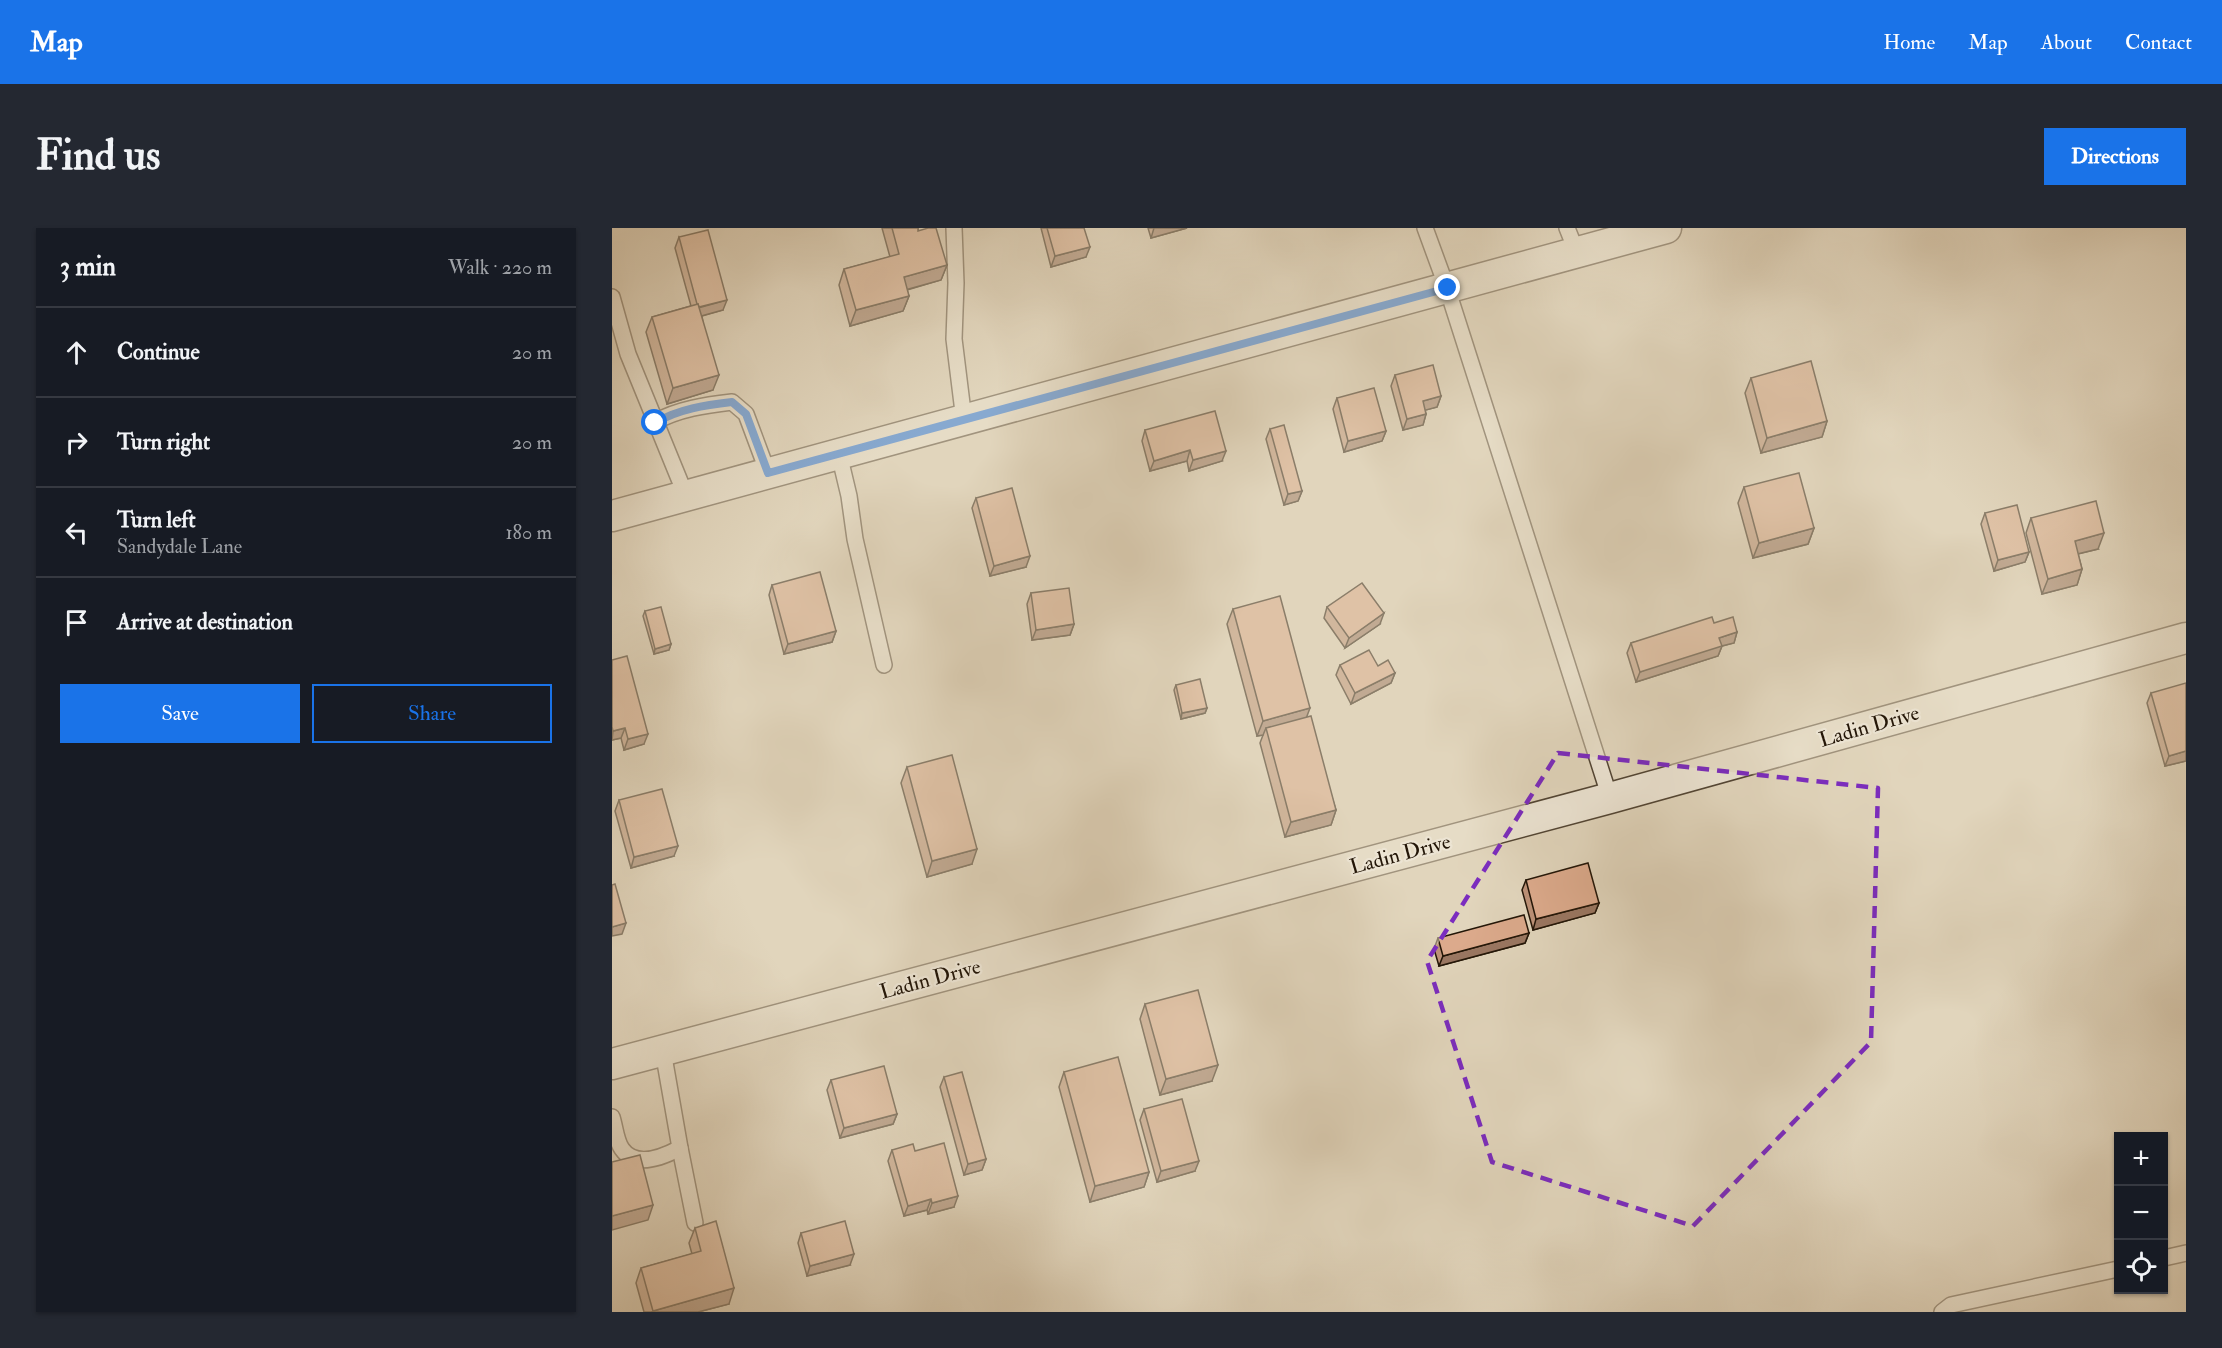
<!DOCTYPE html>
<meta charset="utf-8">
<style>
body{margin:0;font-family:"IM FELL Double Pica",serif;background:#242831;color:#f1f3f6}
.controls{position:absolute;right:18px;bottom:18px;display:grid;overflow:hidden;border-radius:0px;box-shadow:0 2px 4px #0004}
.controls button{width:54px;height:54px;display:grid;place-items:center;padding:0;border:0;border-bottom:2px solid #363941;background:#171b24;color:#f1f3f6;font:30px sans-serif}
.stop{position:absolute;width:18px;height:18px;margin:-14px;border:4px solid #1a73e8;border-radius:50%;background:#fff}
.stop.end{background:#1a73e8;border-color:#fff;box-shadow:0 2px 6px #0008}
.list{margin:0;padding:0;list-style:none}
h2{display:flex;justify-content:space-between;align-items:center;height:78px;margin:0;padding:0 24px;font-size:26px}
h2 small{font-size:20px;font-weight:400;color:#9ea1a6}
.list li{display:grid;grid-template-columns:39px 1fr auto;gap:18px;align-items:center;box-sizing:border-box;height:90px;padding:0 24px;border-top:2px solid #363941}
.list b{display:block;font-size:22px;white-space:nowrap}
.list p{margin:0;font-size:20px;white-space:nowrap;color:#9ea1a6}
.list em{font-size:20px;font-style:normal;color:#9ea1a6}
.actions{display:flex;gap:12px;padding:18px 24px}
.actions a{flex:1;padding:14px 0;border:2px solid #1a73e8;border-radius:0px;text-align:center;font-size:21px;color:#1a73e8}
.actions .main{background:#1a73e8;color:#fff}
.icon{flex:none;width:33px;height:33px;fill:none;stroke:currentColor;stroke-width:2;stroke-linecap:round;stroke-linejoin:round}
.map{position:relative;flex:none;width:1574px;height:1084px;overflow:hidden;border-radius:0px}
header{display:flex;align-items:center;gap:36px;box-sizing:border-box;height:84px;padding:0 30px;background:#1a73e8;color:#fff}
header strong{font-size:28px}
nav{display:flex;gap:33px;margin-inline-start:auto;font-size:21px}
.intro{display:flex;align-items:center;justify-content:space-between;box-sizing:border-box;height:144px;padding:0 36px}
h1{margin:0;font-size:42px}
.button{padding:15px 27px;border-radius:0px;background:#1a73e8;color:#fff;font-size:21px;font-weight:700}
main{display:flex;gap:36px;padding:0 36px}
aside{flex:1;background:#171b24;border-radius:0px;box-shadow:0 2px 4px #0004}
.map>svg:first-child{display:block}
.lines{fill:none;stroke-linecap:round;stroke-linejoin:round}
.service-casing{stroke:#524534;stroke-width:18}
.minor-casing{stroke:#524534;stroke-width:33}
.service{stroke:#ece4d3;stroke-width:15}
.minor{stroke:#ece4d3;stroke-width:30}
.wall{fill:#bd9278;stroke:#221507;stroke-width:1.5}
.shaded-wall{fill:#9a7762;stroke:#221507;stroke-width:1.5}
.building{fill:#dcaa8c;stroke:#221507;stroke-width:1.5}
.route{stroke:#1a73e8;stroke-width:8}
.marked{fill:none;stroke:#7b2cbf;stroke-width:4.5;stroke-dasharray:12 8;stroke-linejoin:round}
.labels{text-anchor:middle;stroke-width:4.5;stroke-linejoin:round;paint-order:stroke}
.street-label{font-size:21px;fill:#221507;stroke:#ece4d3}
</style>
<header>
<strong>Map</strong>
<nav><a>Home</a><a>Map</a><a>About</a><a>Contact</a></nav>
</header>
<div class="intro"><h1>Find us</h1><a class="button">Directions</a></div>
<main>
<aside>
<h2>3 min<small>Walk · 220 m</small></h2>
<ul class="list">
<li><svg class="icon" aria-label="ahead" viewBox="0 0 24 24"><path d="M12 20V5M6 11l6-6 6 6"/></svg><div><b>Continue</b></div><em>20 m</em></li>
<li><svg class="icon" aria-label="right" viewBox="0 0 24 24"><path d="M7 20v-9h11M14 6l5 5-5 5"/></svg><div><b>Turn right</b></div><em>20 m</em></li>
<li><svg class="icon" aria-label="left" viewBox="0 0 24 24"><path d="M17 20v-9H6M10 6l-5 5 5 5"/></svg><div><b>Turn left</b><p>Sandydale Lane</p></div><em>180 m</em></li>
<li><svg class="icon" aria-label="arrive" viewBox="0 0 24 24"><path d="M6 21V4h12l-3 4 3 4H6"/></svg><div><b>Arrive at destination</b></div></li>
</ul>
<div class="actions"><a class="main">Save</a><a>Share</a></div>
</aside>
<div class="map">
<svg width="1574" height="1084" viewBox="0 0 1574 1084">
<rect width="100%" height="100%" fill="#e1d5bc"/>
<filter id="stains"><feTurbulence type="fractalNoise" baseFrequency=".00333" numOctaves="4"/><feColorMatrix values="0 0 0 0 .2 0 0 0 0 .09 0 0 0 0 .02 0 0 0 .5 -.17"/></filter>
<radialGradient id="worn" r=".72"><stop offset=".6" stop-color="#630" stop-opacity="0"/><stop offset="1" stop-color="#630" stop-opacity=".3"/></radialGradient>
<g class="lines">
<defs>
<g id="service">
<polyline points="342,0 344,55 342,111 352,192"/>
<polyline points="813,0 835,60 998,570"/>
<polyline points="955,0 965,25"/>
<polyline points="0,69 16,126 74,268"/>
<path d="M43 194C66 181 94 177 120 174L134 186 156 245"/>
<polyline points="227,226 237,268 243,311 272,437"/>
<path d="M0 889C3 898 4 913 10 921 24 941 53 928 68 920L51 823"/>
<polyline points="68,920 83,995"/>
<polyline points="1552,1030 1574,1025"/>
<polyline points="1330,1084 1339,1077 1506,1041"/>
</g>
<g id="minor">
<polyline points="0,288 1054,0"/>
<polyline points="0,836 998,570 1574,410"/>
</g>
</defs>
<use href="#service" class="service-casing"/>
<use href="#minor" class="minor-casing"/>
<use href="#service" class="service"/>
<use href="#minor" class="minor"/>
</g>
<g class="wall">
<polygon points="270,0 306,0 306,3 335,37 329,52 295,62 297,68 291,83 238,98 227,57 232,41 278,29"/>
<polygon points="429,0 472,0 474,29 439,39"/>
<polygon points="536,0 575,0 539,10"/>
<polygon points="67,9 111,82 90,88 101,162 55,176 34,104 40,89 79,78 63,20"/>
<polygon points="783,147 829,168 825,179 813,182 814,186 811,197 791,202 779,158"/>
<polygon points="1139,150 1215,193 1210,209 1149,225 1133,165"/>
<polygon points="725,170 774,203 770,213 732,224 721,181"/>
<polygon points="658,201 690,263 686,273 672,277 654,211"/>
<polygon points="533,202 610,233 577,243 575,233 538,243 530,213"/>
<polygon points="1132,259 1202,300 1196,316 1141,330 1126,275"/>
<polygon points="364,270 414,339 378,348 360,280"/>
<polygon points="1373,285 1417,324 1413,334 1382,343 1369,296"/>
<polygon points="1419,290 1486,321 1466,326 1470,341 1465,357 1430,366 1414,305"/>
<polygon points="160,357 224,403 220,414 172,426 157,367"/>
<polygon points="419,365 462,396 458,407 420,412 415,376"/>
<polygon points="715,379 768,396 733,420 712,390"/>
<polygon points="621,381 695,489 724,582 719,597 673,609 648,515 651,507 645,508 615,396"/>
<polygon points="33,383 59,416 57,422 42,426 31,388"/>
<polygon points="1102,395 1125,404 1122,415 1110,418 1106,428 1024,454 1015,425 1019,415"/>
<polygon points="0,432 32,516 12,522 9,510 0,512"/>
<polygon points="728,437 766,438 783,445 779,455 739,476 724,447"/>
<polygon points="564,457 595,480 593,485 569,491 562,462"/>
<polygon points="1539,465 1574,533 1553,538 1535,475"/>
<polygon points="295,539 360,636 315,649 289,555"/>
<polygon points="7,572 62,628 19,640 3,583"/>
<polygon points="914,652 987,675 983,685 921,702 910,662"/>
<polygon points="917,705 913,715 827,738 822,721 826,710"/>
<polygon points="533,776 600,853 548,867 528,791"/>
<polygon points="452,844 537,944 532,959 478,974 447,859"/>
<polygon points="332,849 374,931 370,942 352,947 328,859"/>
<polygon points="219,852 285,886 281,896 228,910 215,862"/>
<polygon points="532,881 583,943 545,954 528,892"/>
<polygon points="280,922 303,923 342,979 316,986 315,982 292,988 276,933"/>
<polygon points="83,1000 117,1076 86,1084 32,1084 24,1055 29,1040 80,1026 77,1015"/>
<polygon points="189,1005 238,1037 195,1048 186,1015"/>
</g>
<g class="shaded-wall">
<polygon points="542,0 575,0 539,10"/>
<polygon points="478,19 474,29 439,39 443,28"/>
<polygon points="335,37 329,52 286,64 292,49"/>
<polygon points="297,68 291,83 238,98 244,82"/>
<polygon points="115,72 111,82 82,90 86,80"/>
<polygon points="107,147 101,162 55,176 61,160"/>
<polygon points="829,168 825,179 807,184 811,173"/>
<polygon points="814,186 811,197 791,202 795,191"/>
<polygon points="1215,193 1210,209 1149,225 1155,210"/>
<polygon points="774,203 770,213 732,224 736,213"/>
<polygon points="578,222 575,233 538,243 542,233"/>
<polygon points="614,223 610,233 577,243 581,232"/>
<polygon points="690,263 686,273 672,277 676,266"/>
<polygon points="1202,300 1196,316 1141,330 1147,315"/>
<polygon points="1492,305 1486,321 1457,328 1463,313"/>
<polygon points="1417,324 1413,334 1382,343 1386,332"/>
<polygon points="418,328 414,339 378,348 382,338"/>
<polygon points="1470,341 1465,357 1430,366 1436,351"/>
<polygon points="772,385 768,396 733,420 737,410"/>
<polygon points="462,396 458,407 420,412 424,402"/>
<polygon points="224,403 220,414 172,426 176,416"/>
<polygon points="1125,404 1122,415 1110,418 1106,428 1024,454 1028,444 1107,410"/>
<polygon points="59,416 57,422 42,426 43,421"/>
<polygon points="783,445 779,455 739,476 743,465"/>
<polygon points="595,480 593,485 569,491 570,485"/>
<polygon points="698,480 692,496 654,500 651,507 645,508 651,493"/>
<polygon points="13,500 9,510 0,512 1,503"/>
<polygon points="36,506 32,516 12,522 16,511"/>
<polygon points="1574,523 1574,533 1553,538 1557,528"/>
<polygon points="724,582 719,597 673,609 679,594"/>
<polygon points="66,618 62,628 19,640 22,629"/>
<polygon points="365,621 360,636 315,649 320,633"/>
<polygon points="987,675 983,685 921,702 924,691"/>
<polygon points="14,695 10,706 0,708 0,699"/>
<polygon points="917,705 913,715 827,738 831,728"/>
<polygon points="606,837 600,853 548,867 554,851"/>
<polygon points="285,886 281,896 228,910 232,900"/>
<polygon points="374,931 370,942 352,947 356,936"/>
<polygon points="587,933 583,943 545,954 549,943"/>
<polygon points="537,944 532,959 478,974 483,958"/>
<polygon points="346,968 342,979 316,986 320,975"/>
<polygon points="319,971 315,982 292,988 296,978"/>
<polygon points="41,977 36,992 0,1002 0,988"/>
<polygon points="242,1026 238,1037 195,1048 198,1038"/>
<polygon points="122,1060 117,1076 86,1084 40,1084 41,1083"/>
</g>
<g class="building">
<polygon points="280,0 306,0 306,3 316,0 324,0 335,37 292,49 297,68 244,82 232,41 287,26"/>
<polygon points="435,0 472,0 478,19 443,28"/>
<polygon points="96,2 115,72 87,79 86,76 85,76 67,9"/>
<polygon points="86,76 107,147 61,160 40,89"/>
<polygon points="1199,133 1215,193 1155,210 1139,150"/>
<polygon points="821,137 829,168 811,173 814,186 795,191 783,147"/>
<polygon points="762,160 774,203 736,213 725,170"/>
<polygon points="603,183 614,223 581,232 578,222 542,233 533,202"/>
<polygon points="672,197 690,263 676,266 658,201"/>
<polygon points="1187,245 1202,300 1147,315 1132,259"/>
<polygon points="400,260 418,328 382,338 364,270"/>
<polygon points="1484,273 1492,305 1463,313 1470,341 1436,351 1419,290"/>
<polygon points="1405,277 1417,324 1386,332 1373,285"/>
<polygon points="208,344 224,403 176,416 160,357"/>
<polygon points="750,355 772,385 737,410 715,379"/>
<polygon points="457,360 462,396 424,402 419,365"/>
<polygon points="668,368 698,480 651,493 621,381"/>
<polygon points="49,379 59,416 43,421 33,383"/>
<polygon points="1100,389 1102,395 1121,389 1125,404 1107,410 1110,418 1028,444 1019,415"/>
<polygon points="757,422 766,438 776,432 783,445 743,465 728,437"/>
<polygon points="15,428 36,506 16,511 13,500 1,503 0,499 0,432"/>
<polygon points="588,451 595,480 570,485 564,457"/>
<polygon points="1574,455 1574,523 1557,528 1539,465"/>
<polygon points="699,488 724,582 679,594 654,500"/>
<polygon points="340,527 365,621 320,633 295,539"/>
<polygon points="50,561 66,618 22,629 7,572"/>
<polygon points="976,635 987,675 924,691 914,652"/>
<polygon points="3,656 14,695 0,699 0,657"/>
<polygon points="912,687 917,705 831,728 826,710"/>
<polygon points="586,762 606,837 554,851 533,776"/>
<polygon points="506,829 537,944 483,958 452,844"/>
<polygon points="272,838 285,886 232,900 219,852"/>
<polygon points="350,844 374,931 356,936 332,849"/>
<polygon points="570,871 587,933 549,943 532,881"/>
<polygon points="332,915 346,968 320,975 319,971 296,978 280,922 301,916 303,923"/>
<polygon points="28,927 41,977 0,988 0,934"/>
<polygon points="104,993 122,1060 41,1083 29,1040 89,1023 83,1000"/>
<polygon points="233,993 242,1026 198,1038 189,1005"/>
</g>
<g class="lines">
<path class="route" d="M43 195C66 181 94 177 120 174L134 186 156 245 836 60"/>
</g>
<path d="M0 0H1574V1084H0ZM946 525 1266 560 1259 814 1081 998 880 934 815 733Z" fill="#e1d5bc" fill-opacity=".55" fill-rule="evenodd"/>
<path class="marked" d="M946 525 1266 560 1259 814 1081 998 880 934 815 733Z"/>
<g class="labels">
<g class="street-label">
<text transform="translate(1257 498) rotate(-16)" y="7">Ladin Drive</text>
<text transform="translate(788 626) rotate(-15)" y="7">Ladin Drive</text>
<text transform="translate(318 751) rotate(-15)" y="7">Ladin Drive</text>
</g>
</g>
<rect width="100%" height="100%" filter="url(#stains)"/>
<rect width="100%" height="100%" fill="url(#worn)"/>
</svg>
<div class="controls">
<button>+</button>
<button>−</button>
<button><svg class="icon" aria-label="locate" viewBox="0 0 24 24"><circle cx="12" cy="12" r="6"/><path d="M12 2v4M12 18v4M2 12h4M18 12h4"/></svg></button>
</div>
<div class="stop" style="left:43px;top:195px"></div>
<div class="stop end" style="left:836px;top:60px"></div>
</div>
</main>
